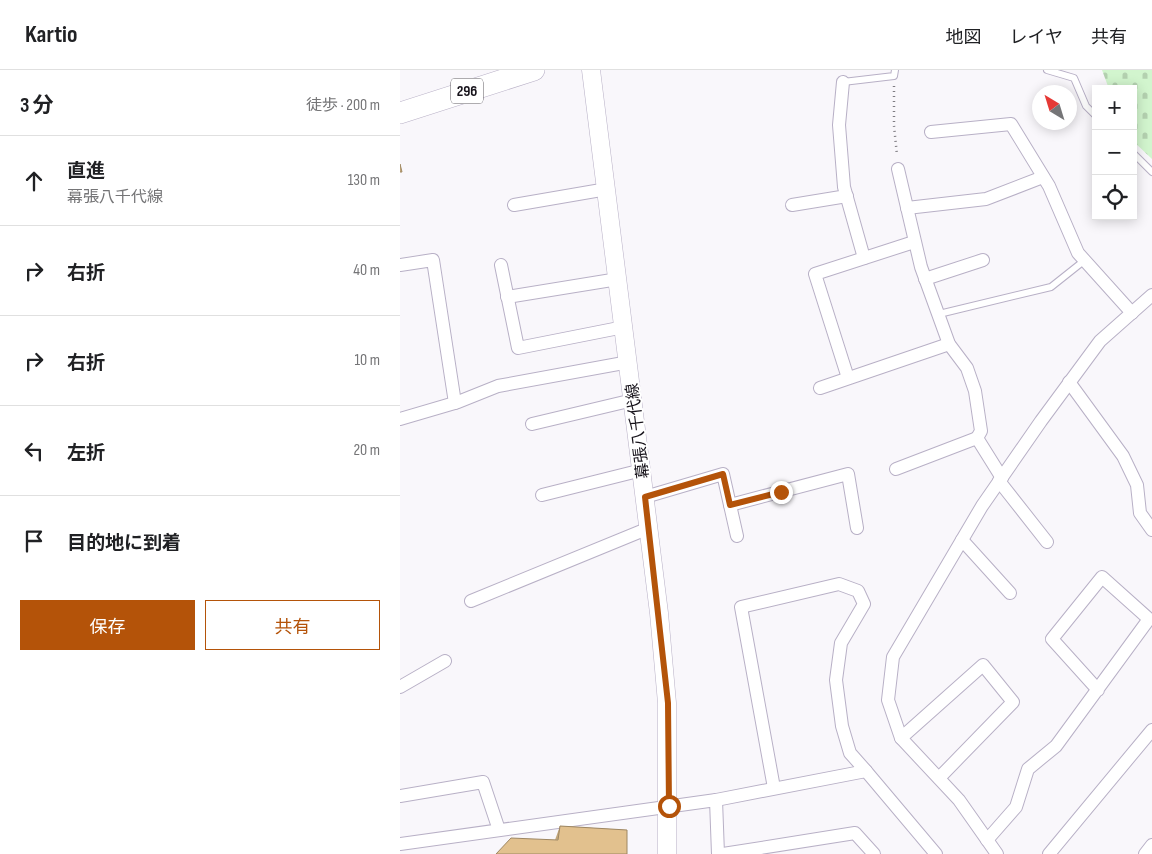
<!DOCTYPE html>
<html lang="ja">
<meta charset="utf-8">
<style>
body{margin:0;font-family:"Sofia Sans Condensed","Noto Sans JP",sans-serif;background:#f2f2f2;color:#202124}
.controls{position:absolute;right:15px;top:15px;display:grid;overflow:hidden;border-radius:0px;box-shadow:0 2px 12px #0003}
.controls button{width:45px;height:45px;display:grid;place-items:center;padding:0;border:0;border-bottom:1px solid #e0e0e0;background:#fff;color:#202124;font:25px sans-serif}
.compass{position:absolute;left:632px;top:15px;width:45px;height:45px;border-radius:50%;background:#fff;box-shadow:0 2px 12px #0003;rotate:322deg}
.stop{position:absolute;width:15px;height:15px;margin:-11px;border:4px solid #b45309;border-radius:50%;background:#fff}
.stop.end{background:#b45309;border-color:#fff;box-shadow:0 1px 5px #0008}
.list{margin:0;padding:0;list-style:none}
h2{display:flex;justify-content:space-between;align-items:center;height:65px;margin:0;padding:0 20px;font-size:21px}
h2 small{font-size:16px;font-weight:400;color:#757577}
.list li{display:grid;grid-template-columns:32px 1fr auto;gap:15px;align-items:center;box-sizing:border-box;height:90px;padding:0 20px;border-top:1px solid #e0e0e0}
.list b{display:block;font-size:19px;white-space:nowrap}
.list p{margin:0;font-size:16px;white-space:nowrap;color:#757577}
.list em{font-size:16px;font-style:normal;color:#757577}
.actions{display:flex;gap:10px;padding:15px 20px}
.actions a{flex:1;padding:11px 0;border:1px solid #b45309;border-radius:0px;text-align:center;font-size:18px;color:#b45309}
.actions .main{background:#b45309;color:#fff}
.icon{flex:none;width:28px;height:28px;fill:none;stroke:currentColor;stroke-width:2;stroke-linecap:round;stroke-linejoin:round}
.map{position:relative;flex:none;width:752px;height:784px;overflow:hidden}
header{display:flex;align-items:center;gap:30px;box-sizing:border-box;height:70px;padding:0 25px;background:#fff;border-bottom:1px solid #e0e0e0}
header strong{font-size:24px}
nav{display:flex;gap:28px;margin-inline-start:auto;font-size:18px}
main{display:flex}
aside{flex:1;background:#fff}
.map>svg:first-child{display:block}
.cemetery{fill:url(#cemetery-stones)}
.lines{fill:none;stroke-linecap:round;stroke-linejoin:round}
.service-casing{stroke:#b8b0c6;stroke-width:8}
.minor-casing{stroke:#b8b0c6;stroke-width:14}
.secondary-casing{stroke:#b8b0c6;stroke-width:19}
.trunk-casing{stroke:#b8b0c6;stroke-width:22}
.path{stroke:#7f7c82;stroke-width:2.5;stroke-dasharray:1 4;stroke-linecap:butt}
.service{stroke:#fff;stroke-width:6}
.minor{stroke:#fff;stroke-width:12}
.secondary{stroke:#fff;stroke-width:18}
.trunk{stroke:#fff;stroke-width:21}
.wall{fill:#c2a67a}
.building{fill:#e2c18e;stroke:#9e8763}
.route{stroke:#b45309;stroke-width:6}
.labels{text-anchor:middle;stroke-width:4;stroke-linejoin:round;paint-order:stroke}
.shield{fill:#fff;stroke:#5c595f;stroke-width:1}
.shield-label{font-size:15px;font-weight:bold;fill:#16121a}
.street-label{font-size:16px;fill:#16121a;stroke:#fff}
</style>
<header>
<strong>Kartio</strong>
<nav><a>地図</a><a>レイヤ</a><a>共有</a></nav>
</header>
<main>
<aside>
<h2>3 分<small>徒歩 · 200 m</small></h2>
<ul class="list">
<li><svg class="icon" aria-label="ahead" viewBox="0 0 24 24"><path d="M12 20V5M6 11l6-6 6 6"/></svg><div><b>直進</b><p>幕張八千代線</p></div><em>130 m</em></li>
<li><svg class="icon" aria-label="right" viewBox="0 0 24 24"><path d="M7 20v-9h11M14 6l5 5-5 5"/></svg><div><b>右折</b></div><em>40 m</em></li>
<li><svg class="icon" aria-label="right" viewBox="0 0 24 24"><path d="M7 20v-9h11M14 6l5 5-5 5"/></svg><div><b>右折</b></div><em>10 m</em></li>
<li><svg class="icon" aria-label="left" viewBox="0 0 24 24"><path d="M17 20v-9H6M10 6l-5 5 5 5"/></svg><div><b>左折</b></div><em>20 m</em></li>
<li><svg class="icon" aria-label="arrive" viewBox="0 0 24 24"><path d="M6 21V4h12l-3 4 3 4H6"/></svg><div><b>目的地に到着</b></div></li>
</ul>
<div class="actions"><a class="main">保存</a><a>共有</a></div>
</aside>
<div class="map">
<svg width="752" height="784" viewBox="0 0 752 784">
<defs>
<pattern id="cemetery-stones" width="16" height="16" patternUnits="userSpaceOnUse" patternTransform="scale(1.25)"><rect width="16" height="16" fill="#d2f5ce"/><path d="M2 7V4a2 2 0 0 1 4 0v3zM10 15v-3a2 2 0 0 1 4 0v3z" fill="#b4d1b0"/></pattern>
</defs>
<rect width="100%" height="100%" fill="#f9f7fb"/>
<polygon class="cemetery" points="702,0 752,0 752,89 733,71 733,19 709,19"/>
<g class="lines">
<defs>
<g id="service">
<polyline points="647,0 674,8 686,36 696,46"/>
<polyline points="443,12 494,6 495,0"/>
<polyline points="733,83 752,102"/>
<polyline points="539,244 651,217 685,190"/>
</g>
<g id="minor">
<polyline points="443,12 439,55 444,117 464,188"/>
<polyline points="531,62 611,54 649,116 678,183 732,243"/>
<polyline points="498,99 521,197 549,274 567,298 575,321 581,361 577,368 602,408"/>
<polyline points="114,135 207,119"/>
<polyline points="392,135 447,126"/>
<polyline points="507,138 586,129 643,107"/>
<polyline points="0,195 33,190 55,333"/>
<polyline points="101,195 118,278 224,257"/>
<polyline points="525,209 583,190"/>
<polyline points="107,227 218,209"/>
<polyline points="448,308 415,204 514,172"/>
<polyline points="669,312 723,386 737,415 740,443 752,460"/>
<polyline points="420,318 549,274"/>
<polyline points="0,349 58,332 98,316 229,292"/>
<polyline points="132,354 233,330"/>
<polyline points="496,399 577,368"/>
<polyline points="599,411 647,472"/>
<polyline points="142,425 242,400"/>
<polyline points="245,427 323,404 337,466"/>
<polyline points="330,435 448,404 457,458"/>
<polyline points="562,470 610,523"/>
<polyline points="71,531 249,458"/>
<polyline points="0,617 45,591"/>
<polyline points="501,668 583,595 613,632 539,708"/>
<polyline points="374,718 341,537 439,514 458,521 464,534 441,573 436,610 442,656 450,683 466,701"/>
<polyline points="0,726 83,712 99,760"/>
<polyline points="316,730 466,701 536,784"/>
<polyline points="587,770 616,737 628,699 656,676 749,549 702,507 652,569 698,620"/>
<polyline points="0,774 316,730 318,784"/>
<polyline points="323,784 455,763 474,784"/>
<polyline points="597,784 559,730 501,668 488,630 493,587 582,436 641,351 700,271 752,225"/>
<polyline points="649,784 752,660"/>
<polyline points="745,784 752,775"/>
</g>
<polyline id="secondary" points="191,0 259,543 267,633 267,784"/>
<polyline id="trunk" points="0,43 134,0"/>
</defs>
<use href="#service" class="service-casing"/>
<use href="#minor" class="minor-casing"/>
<use href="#secondary" class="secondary-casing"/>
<use href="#trunk" class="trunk-casing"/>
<polyline class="path" points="494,16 494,56 497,85"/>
<use href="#service" class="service"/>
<use href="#minor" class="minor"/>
<use href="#secondary" class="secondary"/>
<use href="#trunk" class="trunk"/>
</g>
<polygon class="wall" points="160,756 227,760 155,770"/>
<g class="building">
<polygon points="0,94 2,102 0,102"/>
<polygon points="160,756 227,760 227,784 96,784 111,768 158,770"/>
</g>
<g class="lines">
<polyline class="route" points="269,736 268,633 245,427 323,404 330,435 381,422"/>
</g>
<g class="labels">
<rect class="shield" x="51" y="8.5" width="32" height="25" rx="4"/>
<g class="shield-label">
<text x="67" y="26">296</text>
</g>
<g class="street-label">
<text transform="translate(237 361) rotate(-97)" y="6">幕張八千代線</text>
</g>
</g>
</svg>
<div class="controls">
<button>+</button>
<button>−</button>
<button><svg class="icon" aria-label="locate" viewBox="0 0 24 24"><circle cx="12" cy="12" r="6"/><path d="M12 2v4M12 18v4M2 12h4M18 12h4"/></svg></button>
</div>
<svg class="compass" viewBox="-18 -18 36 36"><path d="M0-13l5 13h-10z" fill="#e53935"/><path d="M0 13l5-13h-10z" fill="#757577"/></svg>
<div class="stop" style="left:269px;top:736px"></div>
<div class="stop end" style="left:381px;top:422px"></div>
</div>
</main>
